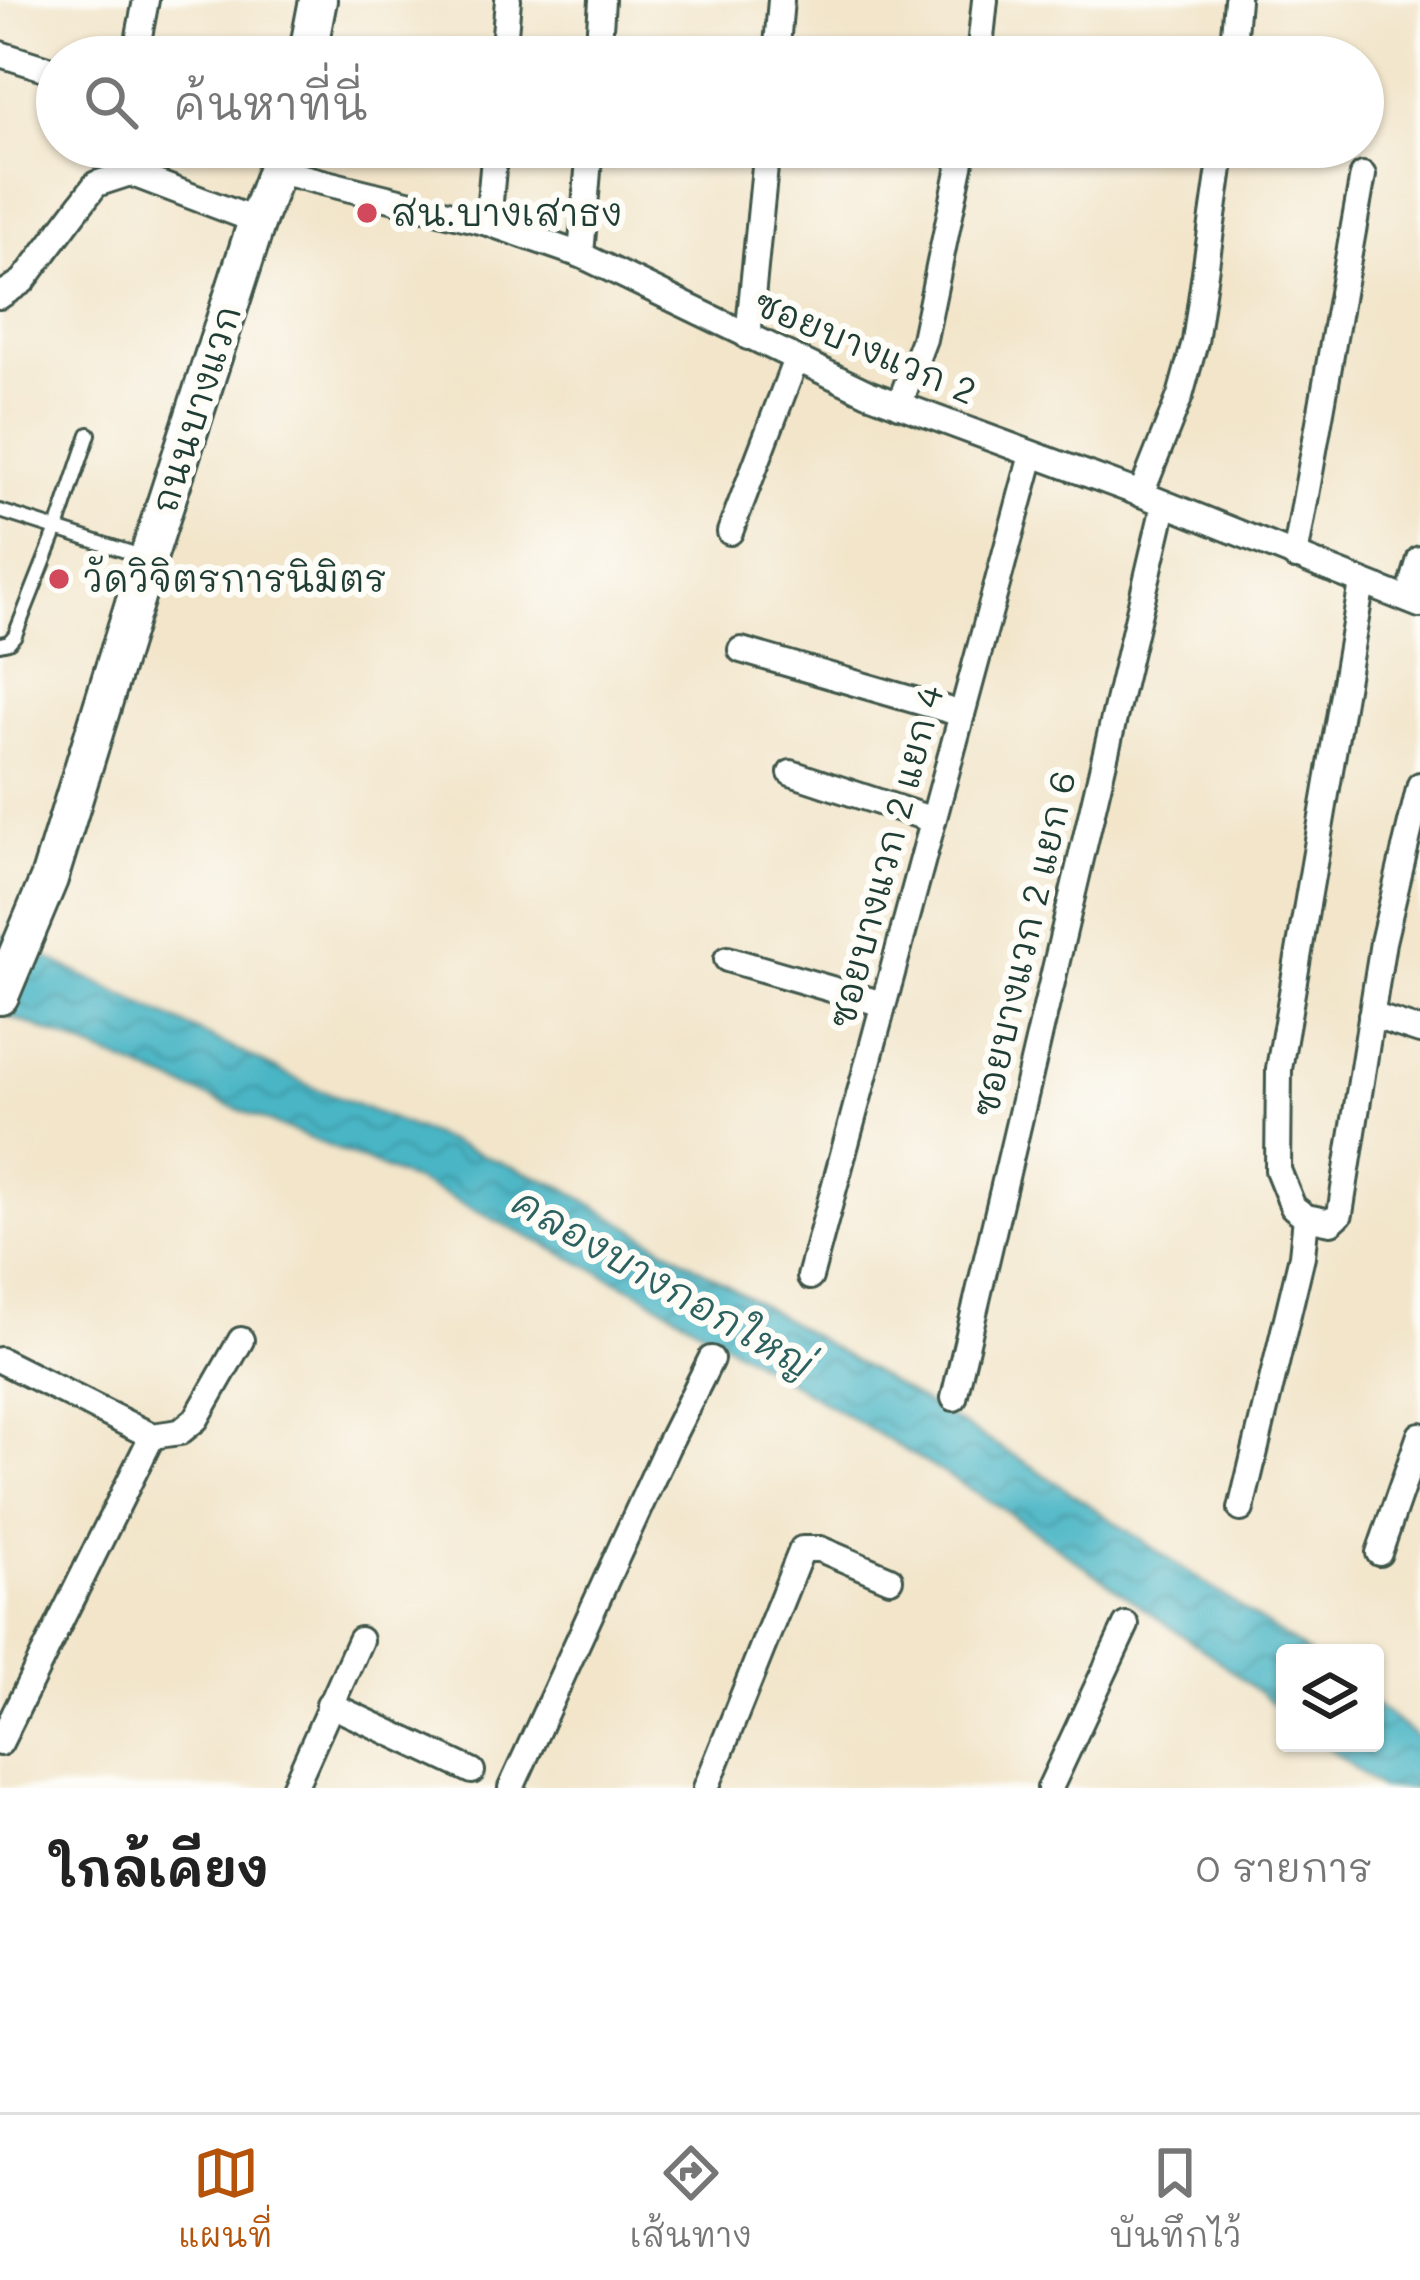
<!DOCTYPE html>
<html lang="th">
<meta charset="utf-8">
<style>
body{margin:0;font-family:Mali,"Playpen Sans Thai",sans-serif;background:#f2f2f2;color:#222}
.controls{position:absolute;right:36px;bottom:36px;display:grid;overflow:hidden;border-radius:12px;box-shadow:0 3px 9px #0004}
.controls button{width:108px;height:108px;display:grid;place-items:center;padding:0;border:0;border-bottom:3px solid #e0e0e0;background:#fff;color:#222;font:60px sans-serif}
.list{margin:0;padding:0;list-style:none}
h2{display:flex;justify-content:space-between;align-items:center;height:156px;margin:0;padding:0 48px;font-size:51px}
h2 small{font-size:39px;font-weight:400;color:#767676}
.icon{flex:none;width:66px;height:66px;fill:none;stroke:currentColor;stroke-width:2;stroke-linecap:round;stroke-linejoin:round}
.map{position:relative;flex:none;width:1420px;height:1788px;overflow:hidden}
.search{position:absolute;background:#fff;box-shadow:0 3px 9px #0004;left:36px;right:36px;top:36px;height:132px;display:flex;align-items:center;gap:30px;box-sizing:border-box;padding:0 42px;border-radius:66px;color:#767676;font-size:45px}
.sheet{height:324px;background:#fff}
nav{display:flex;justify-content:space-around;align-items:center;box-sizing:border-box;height:168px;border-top:3px solid #e0e0e0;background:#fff;font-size:33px;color:#767676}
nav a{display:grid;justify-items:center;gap:6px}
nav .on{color:#b45309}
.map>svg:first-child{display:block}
.water{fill:url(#water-waves);stroke:#34797c;stroke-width:3}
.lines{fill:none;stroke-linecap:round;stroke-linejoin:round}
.service-casing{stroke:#3f564a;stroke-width:18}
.minor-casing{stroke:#3f564a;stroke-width:30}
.secondary-casing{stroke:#3f564a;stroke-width:42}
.service{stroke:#fff;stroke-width:12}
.minor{stroke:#fff;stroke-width:24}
.secondary{stroke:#fff;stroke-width:36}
.poi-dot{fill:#d1495b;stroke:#fdfcf7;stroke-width:4.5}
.labels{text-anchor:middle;stroke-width:12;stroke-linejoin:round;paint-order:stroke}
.poi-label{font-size:36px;fill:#1f3d34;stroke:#fdfcf7;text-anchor:start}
.street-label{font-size:36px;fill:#1f3d34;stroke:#fdfcf7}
.water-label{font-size:39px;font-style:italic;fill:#2c6160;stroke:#fdfcf7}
</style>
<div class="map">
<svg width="1420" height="1788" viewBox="0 0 1420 1788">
<defs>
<pattern id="water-waves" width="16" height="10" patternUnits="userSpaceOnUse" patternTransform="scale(3)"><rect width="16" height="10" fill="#49b5c5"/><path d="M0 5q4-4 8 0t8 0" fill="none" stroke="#3c94a1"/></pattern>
</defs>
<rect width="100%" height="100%" fill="#fdfcf7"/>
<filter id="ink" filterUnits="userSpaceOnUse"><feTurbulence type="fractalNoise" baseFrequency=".00833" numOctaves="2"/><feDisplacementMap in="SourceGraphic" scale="24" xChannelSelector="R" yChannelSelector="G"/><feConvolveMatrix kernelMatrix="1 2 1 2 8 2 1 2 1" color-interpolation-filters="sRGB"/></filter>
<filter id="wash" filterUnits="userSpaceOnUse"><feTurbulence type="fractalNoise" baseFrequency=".004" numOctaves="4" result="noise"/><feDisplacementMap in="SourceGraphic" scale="48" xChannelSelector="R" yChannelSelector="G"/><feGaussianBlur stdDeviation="2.7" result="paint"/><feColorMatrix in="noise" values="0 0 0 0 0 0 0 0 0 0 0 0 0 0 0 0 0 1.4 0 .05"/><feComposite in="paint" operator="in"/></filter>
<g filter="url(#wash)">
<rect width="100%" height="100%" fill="#f2e5ca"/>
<g class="water">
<polygon points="0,935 317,1089 563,1187 1033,1467 1308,1653 1285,1653 1285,1713 1215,1658 1000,1507 641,1293 427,1186 0,1012"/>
<polygon points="1375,1704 1420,1740 1420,1788 1380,1788 1323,1743 1375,1743"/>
</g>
</g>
<g filter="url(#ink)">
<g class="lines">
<defs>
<g id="service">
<polyline points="0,511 141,556"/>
<polyline points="0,644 9,642 15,635 57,529 89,434"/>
</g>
<g id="minor">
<polyline points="0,54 57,72"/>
<polyline points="135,57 146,0"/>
<polyline points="503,57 508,0"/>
<polyline points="598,57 602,0"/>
<polyline points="776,57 781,0"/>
<polyline points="979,57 985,0"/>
<polyline points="1232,57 1237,0"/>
<polyline points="278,171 488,223 581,255 868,393 1141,494 1420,605"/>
<polyline points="488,223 495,147"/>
<polyline points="581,255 590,147"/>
<polyline points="0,296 23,281 96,184 130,173 257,221"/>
<polyline points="748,337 767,147"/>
<polyline points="899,405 924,339 964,147"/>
<polyline points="1141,494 1180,396 1195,342 1223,147"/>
<polyline points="730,532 796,359"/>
<polyline points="1295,557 1363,175"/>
<polyline points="1408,600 1420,559"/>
<polyline points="741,650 962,714"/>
<polyline points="791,773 933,820"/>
<polyline points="727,959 883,1004"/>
<polyline points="1371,1015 1420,1031"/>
<polyline points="1306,1217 1293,1207 1278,1170 1279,1069 1362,583"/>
<polyline points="810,1277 1032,455"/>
<polyline points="0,1360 152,1436 0,1743"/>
<polyline points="954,1398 1164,506"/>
<polyline points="152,1436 180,1432 196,1419 241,1340"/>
<polyline points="1241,1509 1302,1256 1306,1217 1331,1222 1340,1214 1383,942 1420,785"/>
<polyline points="1379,1553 1420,1435"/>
<polyline points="329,1704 472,1771"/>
<polyline points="294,1788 360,1640"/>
<polyline points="511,1788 667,1447 711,1359"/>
<polyline points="706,1788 802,1549 820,1549 890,1579"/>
<polyline points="1050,1788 1126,1625"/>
</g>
<g id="secondary">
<polyline points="307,57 318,0"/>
<polyline points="0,996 49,879 148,558 257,221 285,147"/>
</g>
</defs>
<use href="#service" class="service-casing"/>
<use href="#minor" class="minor-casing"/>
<use href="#secondary" class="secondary-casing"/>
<use href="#service" class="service"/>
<use href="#minor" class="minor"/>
<use href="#secondary" class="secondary"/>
</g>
</g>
<g class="poi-dot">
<circle cx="367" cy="213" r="12"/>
<circle cx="59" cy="579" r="12"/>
</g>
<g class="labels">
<g class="poi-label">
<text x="391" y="226">สน.บางเสาธง</text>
<text x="83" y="592">วัดวิจิตรการนิมิตร</text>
</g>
<g class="street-label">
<text transform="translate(865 347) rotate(23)" y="13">ซอยบางแวก 2</text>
<text transform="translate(196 409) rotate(-72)" y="13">ถนนบางแวก</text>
<text transform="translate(886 857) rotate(-75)" y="13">ซอยบางแวก 2 แยก 4</text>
<text transform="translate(1024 944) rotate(-77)" y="13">ซอยบางแวก 2 แยก 6</text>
</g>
<g class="water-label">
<text transform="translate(663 1283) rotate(30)" y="14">คลองบางกอกใหญ่</text>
</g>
</g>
</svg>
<div class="controls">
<button><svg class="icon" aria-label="layers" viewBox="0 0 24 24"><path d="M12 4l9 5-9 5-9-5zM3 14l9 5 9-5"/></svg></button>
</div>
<div class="search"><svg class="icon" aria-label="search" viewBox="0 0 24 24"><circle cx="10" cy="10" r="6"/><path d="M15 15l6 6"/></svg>ค้นหาที่นี่</div>
</div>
<section class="sheet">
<h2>ใกล้เคียง<small>0 รายการ</small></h2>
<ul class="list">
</ul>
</section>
<nav>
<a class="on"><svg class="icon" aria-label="map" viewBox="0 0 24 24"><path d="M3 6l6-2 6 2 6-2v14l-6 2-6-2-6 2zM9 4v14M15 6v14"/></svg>แผนที่</a>
<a><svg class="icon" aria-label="directions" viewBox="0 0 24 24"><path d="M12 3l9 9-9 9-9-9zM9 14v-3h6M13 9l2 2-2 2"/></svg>เส้นทาง</a>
<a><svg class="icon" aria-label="saved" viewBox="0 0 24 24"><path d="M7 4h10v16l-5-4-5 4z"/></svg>บันทึกไว้</a>
</nav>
